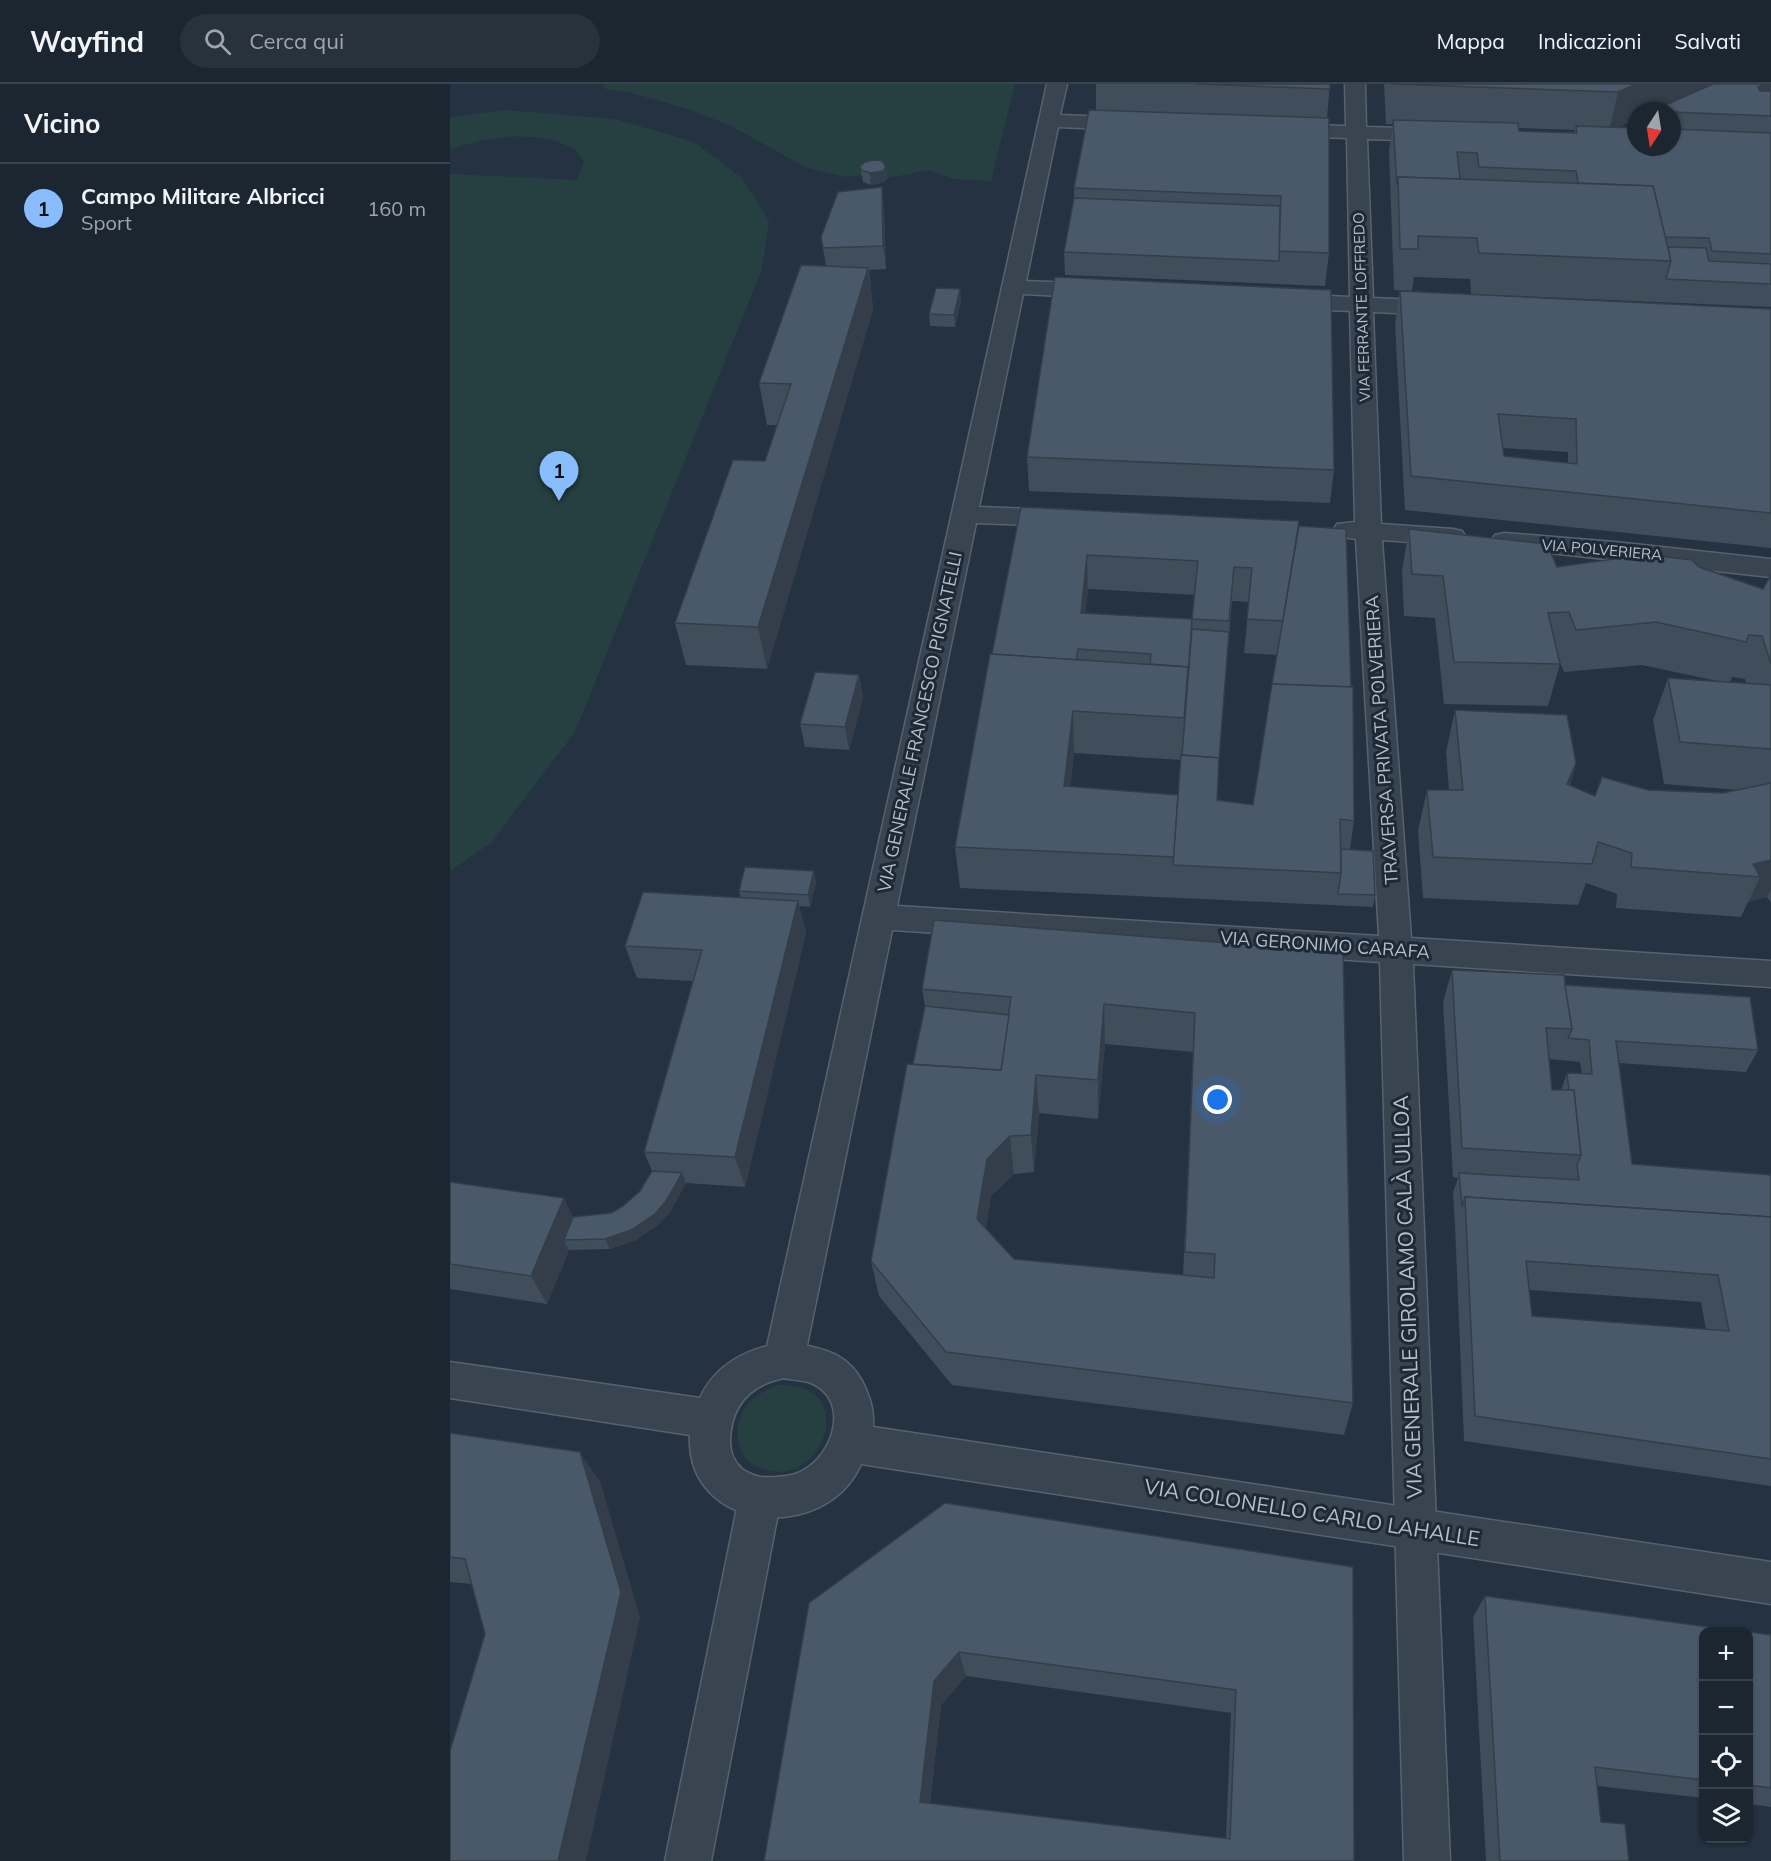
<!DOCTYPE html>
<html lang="it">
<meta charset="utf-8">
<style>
body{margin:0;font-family:Mulish,sans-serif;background:#28323d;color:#f1f3f6}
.controls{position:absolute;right:18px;bottom:18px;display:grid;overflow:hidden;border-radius:12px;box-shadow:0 2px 4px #0004}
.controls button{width:54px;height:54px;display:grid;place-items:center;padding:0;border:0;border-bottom:2px solid #39434d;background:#1b2631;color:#f1f3f6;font:30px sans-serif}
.compass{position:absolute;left:1177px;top:18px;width:54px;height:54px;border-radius:50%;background:#1b2631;box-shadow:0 2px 4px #0004;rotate:192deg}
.you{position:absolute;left:768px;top:1016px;width:21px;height:21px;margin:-15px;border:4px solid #fff;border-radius:50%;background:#1a73e8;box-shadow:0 0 0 9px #1a73e833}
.badge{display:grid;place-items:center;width:39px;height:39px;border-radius:50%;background:#89bcfc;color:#111;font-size:20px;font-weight:700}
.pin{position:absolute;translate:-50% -50px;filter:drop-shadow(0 2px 3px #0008)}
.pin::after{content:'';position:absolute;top:32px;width:21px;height:18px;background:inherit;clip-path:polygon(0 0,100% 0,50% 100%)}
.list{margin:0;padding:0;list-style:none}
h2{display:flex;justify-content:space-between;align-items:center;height:78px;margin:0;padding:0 24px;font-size:26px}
h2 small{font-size:20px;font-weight:400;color:#a0a5ab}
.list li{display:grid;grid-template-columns:39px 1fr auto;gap:18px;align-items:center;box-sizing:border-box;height:90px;padding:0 24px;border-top:2px solid #39434d}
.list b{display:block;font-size:22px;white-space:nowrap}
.list p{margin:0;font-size:20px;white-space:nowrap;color:#a0a5ab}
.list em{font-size:20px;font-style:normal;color:#a0a5ab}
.icon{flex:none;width:33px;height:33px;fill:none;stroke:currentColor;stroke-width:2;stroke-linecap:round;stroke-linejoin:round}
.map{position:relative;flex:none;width:1321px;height:1777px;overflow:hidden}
header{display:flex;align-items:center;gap:36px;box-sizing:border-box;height:84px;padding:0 30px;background:#1b2631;border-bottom:2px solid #39434d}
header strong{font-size:28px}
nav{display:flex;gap:33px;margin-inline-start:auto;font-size:21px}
.search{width:420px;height:54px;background:#28323d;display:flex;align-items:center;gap:15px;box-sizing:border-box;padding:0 21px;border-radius:33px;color:#a0a5ab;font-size:22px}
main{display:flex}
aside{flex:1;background:#1b2631}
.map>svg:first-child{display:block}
.green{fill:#264042}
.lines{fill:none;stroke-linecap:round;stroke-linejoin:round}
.minor-casing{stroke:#56626e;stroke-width:3}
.tertiary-casing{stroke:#56626e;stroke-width:3}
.minor{fill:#394451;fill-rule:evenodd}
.tertiary{fill:#394451;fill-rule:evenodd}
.wall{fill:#404d5b;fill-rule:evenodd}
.shaded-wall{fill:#343e4a}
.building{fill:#4a596a;stroke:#343e4a;stroke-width:1.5;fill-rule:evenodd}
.labels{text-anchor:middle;stroke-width:6;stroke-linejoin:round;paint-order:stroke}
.far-street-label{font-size:15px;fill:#b5bfcb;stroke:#1d2936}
.street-label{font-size:18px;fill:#b5bfcb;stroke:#1d2936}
.near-street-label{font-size:21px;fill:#b5bfcb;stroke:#1d2936}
</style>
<header>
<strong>Wayfind</strong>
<div class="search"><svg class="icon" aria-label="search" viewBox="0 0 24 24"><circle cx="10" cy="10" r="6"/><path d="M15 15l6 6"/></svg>Cerca qui</div>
<nav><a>Mappa</a><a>Indicazioni</a><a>Salvati</a></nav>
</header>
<main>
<aside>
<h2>Vicino<small></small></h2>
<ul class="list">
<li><span class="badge">1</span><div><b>Campo Militare Albricci</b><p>Sport</p></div><em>160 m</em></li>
</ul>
</aside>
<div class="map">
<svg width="1321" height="1777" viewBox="0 0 1321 1777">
<rect width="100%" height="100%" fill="#243241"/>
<g class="green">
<polygon points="154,0 565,0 541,97 503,95 479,86 438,94 413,91 396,93 357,84 279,41 235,24 178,8 155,5"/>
<path d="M55 26 165 35 244 58 292 94 319 137 312 185 125 648 41 759 0 787V90L127 96 134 78C131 74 127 67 122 64 89 45 34 52 0 66V33Z"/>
<path d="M327 1301C413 1297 373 1409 310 1384 282 1373 282 1338 299 1318 307 1310 317 1306 327 1301Z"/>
</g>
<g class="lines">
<defs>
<g id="minor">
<polygon points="597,0 617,0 610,31 681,34 688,36 691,40 688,44 681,46 608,43 576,197 648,200 656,202 659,207 656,212 648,214 573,210 529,423 613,426 622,428 626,434 622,440 613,442 526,439 447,822 929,852 906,455 887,452 883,446 887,440 905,438 900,227 837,224 829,222 826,217 829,212 837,210 900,213 897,54 835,52 828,50 825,46 828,42 835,40 896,42 895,0 915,0 916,43 987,45 994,47 997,51 994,55 987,57 917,55 923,214 993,217 1001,219 1004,224 1001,229 993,231 923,228 931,440 1003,445 1012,447 1016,453 1012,459 1003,461 932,456 961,854 1321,877 1321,903 963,880 1000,1777 954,1777 930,878 442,846 354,1276 348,1289 334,1294 320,1289 314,1276"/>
<polygon points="1054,449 1165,458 1321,475 1321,493 1045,463 1041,457 1045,451"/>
<polygon points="310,1394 325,1400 331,1414 261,1777 215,1777 289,1414 295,1400"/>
</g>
<path id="tertiary" d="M334 1258C370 1264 398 1266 415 1303 421 1317 424 1327 423 1343L1321 1478V1520L411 1380C377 1460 235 1450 240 1351L0 1314V1278L250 1314C266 1279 298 1265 334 1258ZM334 1294C342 1296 353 1296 361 1299 399 1315 385 1366 357 1384 347 1391 338 1392 326 1393 312 1394 304 1393 292 1385 284 1378 280 1367 280 1357 281 1321 300 1301 334 1294Z"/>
</defs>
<use href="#minor" class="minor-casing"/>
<use href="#tertiary" class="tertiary-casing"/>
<use href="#minor" class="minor"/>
<use href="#tertiary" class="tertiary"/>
</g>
<g class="wall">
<polygon points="646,0 880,0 877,34 879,169 875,202 615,191 614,168 624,114 624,104 646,26"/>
<path d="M934 0H1321V223L1021 210 1020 195 964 193 962 207 944 206 939 67 943 40H936ZM1211 24 1210 27H1222V63L1168 43ZM1069 44 1125 46 1124 49 1069 47Z"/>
<polygon points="410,82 438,94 434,98 421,101 413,98"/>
<polygon points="434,126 436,185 419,186 423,225 317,585 236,581 225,539 315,377 327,341 317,341 309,299 376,182 371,153"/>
<polygon points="510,205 511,217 505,243 480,242 479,230"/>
<path d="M950 207 1321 225V464L955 426 945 240ZM1053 364 1118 368V379L1054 372Z"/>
<polygon points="577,373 884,386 880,419 579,407"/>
<path d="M571 423 848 444 904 737 900 765 925 811 923 823 510 804 505 763ZM638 505 745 511 742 535 635 530ZM782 517 799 518 794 569 827 571 803 721 767 716 768 681ZM624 669 731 676 726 741 620 703Z"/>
<path d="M959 445 1107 483H1249L1313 505 1321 491V819L1317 813 1298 818 1291 833 1166 824 1167 810 1136 799 1128 821 973 814 968 747 977 706H999L996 668 1005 626 1126 679 1120 701 1145 712 1198 706 1273 709 1289 706 1214 700 1203 636 1218 594 1267 597 1192 581 1114 588 1109 576 1110 580 1098 622 994 620 985 534 954 532 952 487ZM1282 593 1295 595 1296 599 1280 598Z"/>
<polygon points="409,591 413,614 399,666 355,663 350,640"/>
<polygon points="364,787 366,799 360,823 349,822 356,849 295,1103 236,1099 220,1128 209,1140 186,1156 160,1165 119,1166 97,1220 0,1205 0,1098 123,1133 161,1129 172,1123 190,1107 202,1087 194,1068 243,897 187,894 175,862 291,814 289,807"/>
<path d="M893 868 903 1319 894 1351 502 1301 429 1212 421 1177 463 980 475 922 472 905ZM655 960 743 968 733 1191 564 1175 536 1144 541 1112 564 1090 584 1088 589 1029 648 1035Z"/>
<path d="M1002 886 1115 901 1308 966 1296 988 1169 979 1182 1080 1321 1091V1402L1014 1357 1005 1142 1003 1109 1008 1094 1003 1093 993 918ZM1099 975 1130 978 1132 990 1117 989 1111 1006H1102ZM1079 1206 1251 1218 1256 1246 1082 1232Z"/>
<polygon points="0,1349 150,1398 190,1534 35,1550 22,1500 0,1498"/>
<path d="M495 1419 903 1483 904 1777H314ZM516 1592 781 1629 776 1755 480 1719 491 1621Z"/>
<polygon points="1035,1512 1254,1548 1254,1714 1147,1702 1151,1738 1179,1777 1036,1777 1023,1533"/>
<polygon points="1299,1548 1321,1551 1321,1723 1299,1720"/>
</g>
<g class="shaded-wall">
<polygon points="1186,0 1266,0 1211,23 1211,24 1205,27 1186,27 1186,35 1159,47 1168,8"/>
<polygon points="1316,0 1321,0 1321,18 1302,24 1308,3"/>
<polygon points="436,83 438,94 434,98 421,101 420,89"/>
<polygon points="432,103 434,126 436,185 433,162"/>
<polygon points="418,184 423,225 317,585 308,543"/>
<polygon points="510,205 511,217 505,243 504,231"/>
<polygon points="637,471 638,505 632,563 631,529"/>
<polygon points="409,591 413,614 399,666 395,643"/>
<polygon points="623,627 624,669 615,744 614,702"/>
<polygon points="1126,679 1113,721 1117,700"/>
<polygon points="1321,776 1321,806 1317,813 1298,818 1310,793 1303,780"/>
<polygon points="364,787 366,799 360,823 358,811"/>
<polygon points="348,817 356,849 295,1103 285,1073"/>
<polygon points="654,920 655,960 648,1035 648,996"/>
<polygon points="586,991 589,1029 584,1088 581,1051"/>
<polygon points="560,1052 564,1090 541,1112 532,1170 527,1135 537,1075"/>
<polygon points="232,1089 236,1099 220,1128 209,1140 186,1156 160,1165 155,1155"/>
<polygon points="114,1114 128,1143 114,1156 119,1166 97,1220 81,1192"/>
<polygon points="130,1368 150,1398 190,1534 136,1777 108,1777"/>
<polygon points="509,1568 516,1592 491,1621 478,1738 470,1718 484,1597"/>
</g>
<g class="building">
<polygon points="747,0 880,0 880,5"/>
<polygon points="941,0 1186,0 1168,8"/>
<polygon points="1263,0 1316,0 1308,3 1310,7 1321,7 1321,32 1222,28 1222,27 1215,27 1211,23"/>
<polygon points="639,26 879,34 879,169 829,167 831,112 624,104"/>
<polygon points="943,36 1068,39 1069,47 1127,49 1126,42 1186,44 1186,63 1222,63 1222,45 1321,49 1321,170 1262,167 1259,154 1215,153 1203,102 1128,99 1126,87 1029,83 1027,69 1007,68 1010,95 948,93 947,101"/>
<polygon points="424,76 432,77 436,83 433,87 420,89 411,86 410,82 415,78"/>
<polygon points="948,93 1203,102 1221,177 1029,169 1027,154 968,152 968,165 950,165"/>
<polygon points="432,103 433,162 373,164 371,153 388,108"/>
<polygon points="624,114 830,122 829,177 614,168"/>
<polygon points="1218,163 1256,164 1259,177 1321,180 1321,200 1216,195 1221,177"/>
<polygon points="351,181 418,184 308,543 225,539 283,376 315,377 341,300 309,299"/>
<polygon points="605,193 881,206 884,386 577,373"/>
<polygon points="486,204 510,205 504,231 479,230"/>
<path d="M950 207 1321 225V429L961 392ZM1048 330 1126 335 1127 380 1054 372Z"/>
<path d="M571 423 849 437 833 537 797 535 802 484 784 483 779 537 742 535 738 591V583L700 580 701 570 628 565 626 576 542 570ZM637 471 748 477 742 535 631 529Z"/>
<polygon points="849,442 896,445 901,603 822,600"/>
<polygon points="959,445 1097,460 1107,483 1171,474 1175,468 1242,476 1249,483 1313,505 1321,491 1321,580 1312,552 1299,551 1296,558 1206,538 1126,546 1119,528 1098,529 1110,580 1004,578 993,492 962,490"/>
<polygon points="742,545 779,548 769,676 769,674 732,671"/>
<polygon points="540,570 738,583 734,634 623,627 614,702 728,711 724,773 505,763"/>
<polygon points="365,588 409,591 395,643 350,640"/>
<polygon points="1218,594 1321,601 1321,665 1230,658"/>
<polygon points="822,600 903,603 904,737 890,735 891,789 723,781 731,671 769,674 767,716 803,721"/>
<polygon points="1005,626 1117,631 1126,679 1117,700 1145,712 1152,693 1198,706 1273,709 1321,699 1321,776 1303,780 1310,793 1181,783 1182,769 1148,758 1142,780 983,773 977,706 1013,706"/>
<polygon points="891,765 923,767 925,811 888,810 891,789"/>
<polygon points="295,783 364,787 358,811 289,807"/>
<polygon points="193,808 348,817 285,1073 194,1068 252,866 175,862"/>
<path d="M484 836 893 868 903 1319 496 1268 421 1177 457 980 551 986 561 913 472 905ZM654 920 745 929 735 1168 765 1170 764 1194 564 1175 527 1135 537 1075 560 1052 581 1051 586 991 648 996Z"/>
<polygon points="1002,886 1114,891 1122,945 1096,944 1102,1006 1124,1006 1131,1071 1012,1064"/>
<polygon points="1115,901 1300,913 1308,966 1166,957 1182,1080 1321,1091 1321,1133 1015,1113 1012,1122 1009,1089 1129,1096 1127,1081 1131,1071 1124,1006 1119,1006 1117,989 1142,990 1139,956 1118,954 1122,945"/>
<polygon points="475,922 559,931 551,986 463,980"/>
<polygon points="202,1087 232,1089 216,1117 205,1130 181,1146 155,1155 114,1156 123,1133 161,1129 172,1123 190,1107"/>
<polygon points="0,1098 114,1114 81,1192 0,1180"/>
<path d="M1015 1113 1321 1133V1375L1025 1332ZM1076 1177 1268 1191 1279 1247 1082 1232Z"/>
<polygon points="0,1349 130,1368 171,1508 108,1777 0,1777 0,1667 35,1550 15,1475 0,1473"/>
<path d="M495 1419 903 1483 904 1777H314L359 1519ZM509 1568 786 1606 780 1755 470 1718 484 1597Z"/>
<polygon points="1035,1512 1294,1548 1254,1548 1254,1696 1145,1683 1151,1738 1175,1740 1179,1777 1050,1777"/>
<polygon points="1299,1548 1321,1551 1321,1704 1299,1701"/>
</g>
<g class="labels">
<g class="far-street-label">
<text transform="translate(912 223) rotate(-92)" y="5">VIA FERRANTE LOFFREDO</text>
<text transform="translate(1152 466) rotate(5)" y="5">VIA POLVERIERA</text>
</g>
<g class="street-label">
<text transform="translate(470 638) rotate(-78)" y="6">VIA GENERALE FRANCESCO PIGNATELLI</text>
<text transform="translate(932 656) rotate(-94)" y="6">TRAVERSA PRIVATA POLVERIERA</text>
<text transform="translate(875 861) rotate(4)" y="6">VIA GERONIMO CARAFA</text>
</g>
<g class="near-street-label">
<text transform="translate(958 1213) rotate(-92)" y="7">VIA GENERALE GIROLAMO CALÀ ULLOA</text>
<text transform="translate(862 1429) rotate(9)" y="7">VIA COLONELLO CARLO LAHALLE</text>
</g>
</g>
</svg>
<div class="controls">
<button>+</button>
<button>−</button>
<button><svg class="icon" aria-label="locate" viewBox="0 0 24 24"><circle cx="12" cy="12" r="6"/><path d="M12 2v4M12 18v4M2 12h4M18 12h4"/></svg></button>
<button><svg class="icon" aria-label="layers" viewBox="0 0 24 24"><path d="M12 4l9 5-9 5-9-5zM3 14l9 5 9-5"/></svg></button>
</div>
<svg class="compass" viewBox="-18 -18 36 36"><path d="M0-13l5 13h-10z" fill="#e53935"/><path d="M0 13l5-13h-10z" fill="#a0a5ab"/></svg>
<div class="you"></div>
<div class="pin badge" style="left:109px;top:417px">1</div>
</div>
</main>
